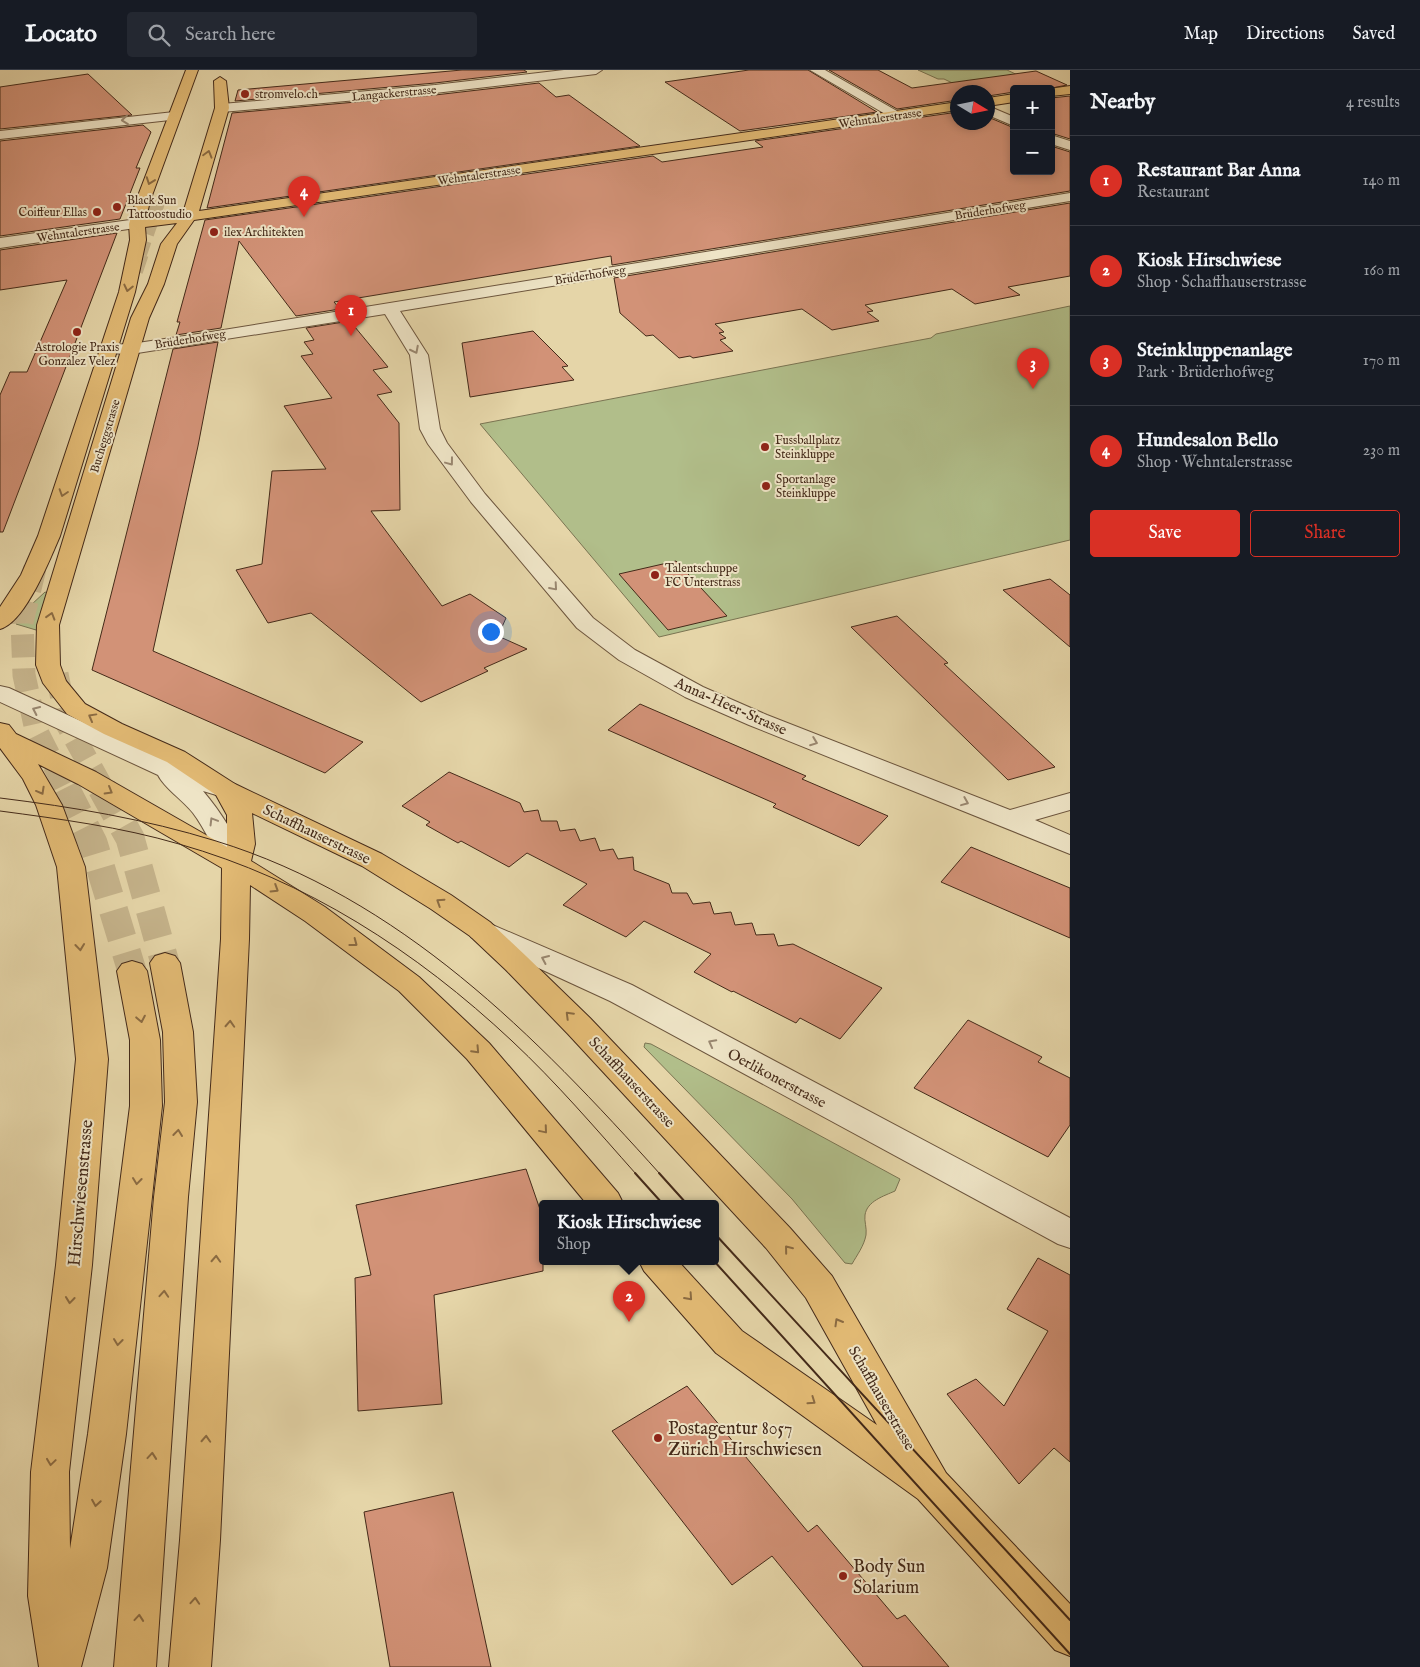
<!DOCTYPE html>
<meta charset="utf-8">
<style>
body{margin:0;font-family:"IM FELL English",serif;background:#242831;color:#f1f3f6}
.controls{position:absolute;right:15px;top:15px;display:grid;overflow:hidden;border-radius:5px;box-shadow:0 2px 8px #0003}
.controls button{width:45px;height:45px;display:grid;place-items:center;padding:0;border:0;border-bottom:1px solid #363941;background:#171b24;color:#f1f3f6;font:25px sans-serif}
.compass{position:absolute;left:950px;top:15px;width:45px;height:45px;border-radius:50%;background:#171b24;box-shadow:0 2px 8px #0003;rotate:100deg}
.you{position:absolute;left:490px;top:561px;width:18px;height:18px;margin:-12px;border:4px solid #fff;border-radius:50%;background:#1a73e8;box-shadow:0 0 0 8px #1a73e833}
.badge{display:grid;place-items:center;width:32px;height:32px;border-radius:50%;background:#d93025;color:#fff;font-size:16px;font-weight:700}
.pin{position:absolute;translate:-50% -41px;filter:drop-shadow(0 1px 2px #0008)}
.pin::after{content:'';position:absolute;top:26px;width:18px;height:15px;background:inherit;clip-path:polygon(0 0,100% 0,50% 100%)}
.popup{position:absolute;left:539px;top:1130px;width:180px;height:65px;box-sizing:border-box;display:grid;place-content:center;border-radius:5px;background:#171b24;filter:drop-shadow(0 1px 4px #0005);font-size:16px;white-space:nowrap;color:#9ea1a6}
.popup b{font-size:19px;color:#f1f3f6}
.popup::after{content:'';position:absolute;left:50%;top:100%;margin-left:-10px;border:10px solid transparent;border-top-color:#171b24}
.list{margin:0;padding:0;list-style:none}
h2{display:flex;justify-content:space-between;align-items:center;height:65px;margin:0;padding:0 20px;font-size:21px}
h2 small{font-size:16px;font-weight:400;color:#9ea1a6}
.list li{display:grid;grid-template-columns:32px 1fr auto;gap:15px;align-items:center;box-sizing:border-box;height:90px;padding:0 20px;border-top:1px solid #363941}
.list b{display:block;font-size:19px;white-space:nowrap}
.list p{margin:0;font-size:16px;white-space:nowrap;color:#9ea1a6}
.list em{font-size:16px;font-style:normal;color:#9ea1a6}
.actions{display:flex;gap:10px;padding:15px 20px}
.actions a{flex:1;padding:11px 0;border:1px solid #d93025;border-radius:5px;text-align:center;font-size:18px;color:#d93025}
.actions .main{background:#d93025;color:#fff}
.icon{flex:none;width:28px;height:28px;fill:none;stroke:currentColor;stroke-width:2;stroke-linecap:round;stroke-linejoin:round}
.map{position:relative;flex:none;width:1070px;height:1597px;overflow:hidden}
header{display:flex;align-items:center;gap:30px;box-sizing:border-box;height:70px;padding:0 25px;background:#171b24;border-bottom:1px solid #363941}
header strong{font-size:24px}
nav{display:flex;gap:28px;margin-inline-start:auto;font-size:18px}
.search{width:350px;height:45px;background:#242831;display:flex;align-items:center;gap:12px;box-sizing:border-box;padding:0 18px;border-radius:5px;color:#9ea1a6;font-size:19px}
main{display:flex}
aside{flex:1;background:#171b24}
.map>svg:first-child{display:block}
.green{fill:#b1be8a;stroke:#7a7452}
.building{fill:#d29277;stroke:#442a19}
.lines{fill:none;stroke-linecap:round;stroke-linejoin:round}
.primary-tunnel-far3{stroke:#c5b38b;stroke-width:14;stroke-dasharray:14 7;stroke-linecap:butt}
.primary-tunnel-far2{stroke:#c5b38b;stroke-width:18;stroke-dasharray:18 9;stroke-linecap:butt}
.primary-tunnel-far1{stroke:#c5b38b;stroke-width:23;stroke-dasharray:23 11;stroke-linecap:butt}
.primary-tunnel{stroke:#c5b38b;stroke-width:29;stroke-dasharray:29 15;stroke-linecap:butt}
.minor-casing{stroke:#6c553d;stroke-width:2}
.tertiary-casing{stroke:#6c553d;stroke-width:2}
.primary-casing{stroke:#442a19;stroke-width:2}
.minor{fill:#eee4c6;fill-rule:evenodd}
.tertiary{fill:#eee4c6;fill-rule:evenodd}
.primary{fill:#e2ba74;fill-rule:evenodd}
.tram-far1{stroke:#442a19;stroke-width:1}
.tram{stroke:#442a19;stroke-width:2}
.oneway{stroke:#998770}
.oneway2{stroke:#8b6b42}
.poi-dot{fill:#8f2418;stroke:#eee4c6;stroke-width:2}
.labels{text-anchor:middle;stroke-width:4;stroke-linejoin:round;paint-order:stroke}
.far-street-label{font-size:12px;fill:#442a19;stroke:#eee4c6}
.far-poi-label{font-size:12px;fill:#442a19;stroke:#eee4c6;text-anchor:start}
.street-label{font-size:15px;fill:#442a19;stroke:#eee4c6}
.near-street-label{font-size:18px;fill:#442a19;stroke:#eee4c6}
.near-poi-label{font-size:18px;fill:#442a19;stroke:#eee4c6;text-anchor:start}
</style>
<header>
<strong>Locato</strong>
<div class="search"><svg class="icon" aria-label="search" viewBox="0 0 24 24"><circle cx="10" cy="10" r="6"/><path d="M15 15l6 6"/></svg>Search here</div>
<nav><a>Map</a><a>Directions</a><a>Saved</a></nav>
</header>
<main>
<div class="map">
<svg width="1070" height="1597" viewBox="0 0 1070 1597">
<rect width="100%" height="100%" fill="#e5d5a8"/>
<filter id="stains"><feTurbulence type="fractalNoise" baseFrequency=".004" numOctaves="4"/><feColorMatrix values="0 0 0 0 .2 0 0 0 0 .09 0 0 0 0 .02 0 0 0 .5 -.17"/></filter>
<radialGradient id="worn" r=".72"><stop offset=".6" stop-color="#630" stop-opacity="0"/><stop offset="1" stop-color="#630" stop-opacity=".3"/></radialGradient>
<g class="green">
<polygon points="918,0 1007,0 1039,15 988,23 971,22 944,9 938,9"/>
<polygon points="1070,236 1070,470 659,567 480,354 883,277 931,268 936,264"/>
<polygon points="45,522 48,523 36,560 16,554 31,535"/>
<path d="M645 973 651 974 900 1109 895 1121C884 1126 867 1131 865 1145 864 1151 867 1158 866 1165 864 1176 857 1185 852 1194L845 1193 792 1129 644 977Z"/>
</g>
<g class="building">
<polygon points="462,0 524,0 527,2 435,13 235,31 238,20"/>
<polygon points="749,0 808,0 877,42 740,61 665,12"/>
<polygon points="829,0 878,0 912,18 1036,1 1067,15 1047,19 1014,19 1014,22 988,26 988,22 958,22 958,30 897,39"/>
<polygon points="88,4 132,45 0,59 0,17"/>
<polygon points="539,13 556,27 569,25 640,76 207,138 232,43 435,25"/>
<polygon points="1070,26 1070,69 1051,63 1051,28"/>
<polygon points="958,42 958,52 988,52 988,47 1014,58 1014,101 1051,101 1051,76 1070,82 1070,121 612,195 611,186 334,232 340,239 296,246 239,171 221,258 176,265 180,252 177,252 205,150 653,86 662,92 763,77 755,71"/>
<polygon points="143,55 151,62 136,98 140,98 120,149 0,166 0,71"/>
<polygon points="1070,133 1070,206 1008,217 1020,225 975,234 952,219 865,235 873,241 867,242 879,251 832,260 802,239 715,254 724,262 719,263 726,268 720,270 733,281 693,288 690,286 679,288 653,265 646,266 620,243 614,208"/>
<polygon points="117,163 3,462 0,462 0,325 10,302 27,302 67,210 0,220 0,180"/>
<polygon points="350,251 388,297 373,300 392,322 377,325 399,353 400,440 371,441 442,536 470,524 506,548 498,566 527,579 484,598 488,601 421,632 311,543 268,553 236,500 262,494 272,401 326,399 284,336 332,328 301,286 313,284 304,272 314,270 306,258"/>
<polygon points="533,261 568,296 562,297 574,310 470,327 462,273"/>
<polygon points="218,272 198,376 153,581 363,672 325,703 92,600 173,279"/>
<polygon points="676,491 727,546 668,560 619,504"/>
<polygon points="1050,509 1070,525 1070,577 1003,520"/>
<polygon points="897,546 948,593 944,594 1055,697 1008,710 851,557"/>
<polygon points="640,634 806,706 802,709 888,746 859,776 773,737 776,734 608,660"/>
<polygon points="449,702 520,733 524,742 538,740 541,751 557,751 560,761 575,759 580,771 595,768 600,781 613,779 618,789 633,787 634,800 669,814 672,823 687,823 693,834 710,832 714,844 731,842 735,855 752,853 756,865 774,864 778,876 793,874 882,918 840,969 800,948 796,953 733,921 732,922 694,902 711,884 644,851 626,867 563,835 587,814 527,783 509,797 461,771 458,773 426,755 430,752 402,736"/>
<polygon points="971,777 1070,818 1070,868 941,812"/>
<polygon points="968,950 1042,987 1038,992 1070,1008 1070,1055 1048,1087 914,1018"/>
<polygon points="526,1099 543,1148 543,1201 434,1225 442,1334 358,1341 355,1208 371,1205 356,1135"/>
<polygon points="1038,1188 1070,1205 1070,1392 1054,1378 1019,1414 947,1324 976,1309 1004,1336 1048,1261 1007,1239"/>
<polygon points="687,1316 808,1462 817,1455 897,1549 905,1545 949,1597 863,1597 772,1486 732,1515 612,1361"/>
<polygon points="453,1422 491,1597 390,1597 364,1442"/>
</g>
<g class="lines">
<polyline class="primary-tunnel-far3" points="140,184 160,127"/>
<polyline class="primary-tunnel-far2" points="134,201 140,183"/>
<g class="primary-tunnel-far1">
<polyline points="35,498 22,552 24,605 36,660 66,719"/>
<polyline points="57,604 67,654 103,719"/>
</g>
<g class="primary-tunnel">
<polyline points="65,718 93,773 132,901"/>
<polyline points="102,718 130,768 165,893"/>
</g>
<defs>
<g id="minor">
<polygon points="564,0 602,0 596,4 435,23 222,42 215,38 222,34 435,15"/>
<polygon points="810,0 825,0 904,45 897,49 892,48"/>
<polygon points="988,36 1014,47 1014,56 988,45"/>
<polygon points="174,42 181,46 179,49 0,69 0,61"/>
<polygon points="1051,65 1070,71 1070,80 1051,74"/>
<polygon points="1070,123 1070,131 400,241 428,285 440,359 447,373 485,424 593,548 635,580 703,617 767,645 1010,740 1070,723 1070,740 1035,750 1070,765 1070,784 749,655 685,627 619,590 577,558 471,432 428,374 420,359 410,285 385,244 131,284 104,283 101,279 104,275 131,274 211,262"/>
<polygon points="481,850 632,915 1070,1148 1070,1178 1058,1174 610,931 471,867 467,860 471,853"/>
</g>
<g id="tertiary">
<polygon points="137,149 142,151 145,154 142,157 0,178 0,168"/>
<path d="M0 616 9 618 168 691 235 714 239 720 235 726 226 728 203 721C222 743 236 768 250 794L246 800 236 803 226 800C214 781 206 760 193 743 183 730 164 718 158 705L0 632Z"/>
</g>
<g id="primary">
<path d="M186 0H198L150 131 146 148 183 143 215 38 214 11 220 7 226 11 229 38 199 141 958 32V40L194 150 177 174 164 214 149 248 59 555 60 595 66 611 85 634 122 654 185 682 235 714 382 784 451 825 490 852 526 886 590 948 790 1158 832 1206 946 1403 1070 1534V1586L1055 1580 918 1429 716 1283 644 1201 639 1191H678L742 1261 877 1355 806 1228 766 1178 568 964 506 900 470 866 431 839 362 796 252 743 255 774 251 791 325 837 419 907 489 973 618 1123 623 1133H586L467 989 399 921 305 851 250 815 249 869 220 1470 211 1597H169L180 1470 221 869 222 798 78 714 38 694 62 735 85 797 108 989 92 1195 69 1402 70 1479 88 1364 130 1036V970L117 901 122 894 132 891 142 894 147 901 160 970 162 1036 126 1364 107 1498 81 1597H39L28 1526 31 1402 56 1195 76 989 57 797 36 735 23 709 0 678V653L9 655 16 664 96 702 227 777V745L216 725 167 692 104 664 67 644 43 613 36 595 37 555 131 248 148 214 161 174 177 153 145 157 146 170 135 222 60 466C50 489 25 553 0 559V537L21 505 38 466 119 222 130 170 129 154 136 131Z"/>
<polygon points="1070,16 1070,24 1051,26 1051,19 1049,19"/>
<polygon points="1014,24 1014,32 988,36 988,28"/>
<polygon points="165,883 175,886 180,893 193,962 197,1032 188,1127 156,1597 114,1597 154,1127 165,1032 163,962 150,893 155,886"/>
</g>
</defs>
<use href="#minor" class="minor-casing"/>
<use href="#tertiary" class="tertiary-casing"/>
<use href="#primary" class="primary-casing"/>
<use href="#minor" class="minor"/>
<use href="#tertiary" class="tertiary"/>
<use href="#primary" class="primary"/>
<g class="tram-far1">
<path d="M0 728C73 737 145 749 216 771 401 828 535 965 660 1104"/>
<path d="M0 741C60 749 121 757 179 774 306 810 416 881 512 971 556 1012 596 1059 636 1104"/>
</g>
<g class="tram">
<polyline points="635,1103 662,1133"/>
<polyline points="659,1103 686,1133"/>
<polyline points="715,1164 1070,1550"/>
<polyline points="714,1191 1070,1584"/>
</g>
</g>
<defs><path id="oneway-chevron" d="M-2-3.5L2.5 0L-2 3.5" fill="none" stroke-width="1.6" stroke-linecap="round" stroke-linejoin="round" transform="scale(1.25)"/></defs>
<g class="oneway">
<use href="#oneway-chevron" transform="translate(125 50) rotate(174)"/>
<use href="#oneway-chevron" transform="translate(415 280) rotate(63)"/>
<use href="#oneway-chevron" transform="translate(450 392) rotate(53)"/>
<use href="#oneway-chevron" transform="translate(554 517) rotate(49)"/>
<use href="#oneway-chevron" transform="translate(36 640) rotate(-155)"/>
<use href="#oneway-chevron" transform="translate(814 672) rotate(21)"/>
<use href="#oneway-chevron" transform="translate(965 732) rotate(22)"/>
<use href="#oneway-chevron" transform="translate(213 751) rotate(-121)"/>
<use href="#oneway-chevron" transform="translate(545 889) rotate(-156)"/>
<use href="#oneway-chevron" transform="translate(712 973) rotate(-152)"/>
</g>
<g class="oneway2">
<use href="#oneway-chevron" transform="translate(208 84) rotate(-74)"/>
<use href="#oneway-chevron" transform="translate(150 111) rotate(110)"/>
<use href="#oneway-chevron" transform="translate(128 218) rotate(103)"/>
<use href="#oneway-chevron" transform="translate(63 423) rotate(108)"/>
<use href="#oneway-chevron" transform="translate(51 546) rotate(-73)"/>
<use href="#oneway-chevron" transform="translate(92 647) rotate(-151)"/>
<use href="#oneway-chevron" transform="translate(41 721) rotate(61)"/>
<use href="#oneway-chevron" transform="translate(109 721) rotate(30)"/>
<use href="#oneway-chevron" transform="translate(275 819) rotate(32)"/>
<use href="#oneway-chevron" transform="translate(440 832) rotate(-147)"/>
<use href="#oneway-chevron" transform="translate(354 873) rotate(37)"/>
<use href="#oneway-chevron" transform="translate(80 877) rotate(84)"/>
<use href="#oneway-chevron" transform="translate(569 945) rotate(-135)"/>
<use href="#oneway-chevron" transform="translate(141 949) rotate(79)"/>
<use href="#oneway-chevron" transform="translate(230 954) rotate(-87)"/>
<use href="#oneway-chevron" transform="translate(476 980) rotate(47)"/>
<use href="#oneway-chevron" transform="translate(544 1060) rotate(50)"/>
<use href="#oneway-chevron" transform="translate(178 1063) rotate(-83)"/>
<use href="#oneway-chevron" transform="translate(137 1111) rotate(97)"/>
<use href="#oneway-chevron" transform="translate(788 1179) rotate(-129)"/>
<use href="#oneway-chevron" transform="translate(216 1189) rotate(-87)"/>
<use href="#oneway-chevron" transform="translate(164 1224) rotate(-86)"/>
<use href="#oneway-chevron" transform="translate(689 1227) rotate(48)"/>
<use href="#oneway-chevron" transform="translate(70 1230) rotate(96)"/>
<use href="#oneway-chevron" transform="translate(838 1252) rotate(-120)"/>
<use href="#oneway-chevron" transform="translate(118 1272) rotate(97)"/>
<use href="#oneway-chevron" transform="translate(812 1331) rotate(35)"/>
<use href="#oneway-chevron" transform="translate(206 1369) rotate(-87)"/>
<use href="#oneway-chevron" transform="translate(152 1386) rotate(-85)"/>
<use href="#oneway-chevron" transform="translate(51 1392) rotate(98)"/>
<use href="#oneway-chevron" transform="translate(96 1433) rotate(99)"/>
<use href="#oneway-chevron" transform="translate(195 1531) rotate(-86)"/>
<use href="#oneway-chevron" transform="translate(139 1548) rotate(-85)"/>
</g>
<g class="poi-dot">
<circle cx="245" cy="24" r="5"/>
<circle cx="117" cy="137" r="5"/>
<circle cx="97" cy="142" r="5"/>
<circle cx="214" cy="162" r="5"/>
<circle cx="77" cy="262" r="5"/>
<circle cx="765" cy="377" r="5"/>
<circle cx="766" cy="416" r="5"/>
<circle cx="655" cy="505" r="5"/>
<circle cx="658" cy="1368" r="5"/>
<circle cx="843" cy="1506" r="5"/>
</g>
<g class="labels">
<g class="far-street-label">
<text transform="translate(394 23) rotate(-5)" y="4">Langackerstrasse</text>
<text transform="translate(880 48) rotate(-8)" y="4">Wehntalerstrasse</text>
<text transform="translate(479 105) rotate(-8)" y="4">Wehntalerstrasse</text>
<text transform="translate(990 140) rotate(-9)" y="4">Brüderhofweg</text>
<text transform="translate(78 162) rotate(-8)" y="4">Wehntalerstrasse</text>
<text transform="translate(590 205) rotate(-9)" y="4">Brüderhofweg</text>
<text transform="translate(190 269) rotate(-9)" y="4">Brüderhofweg</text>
<text transform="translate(105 366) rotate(-73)" y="4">Bucheggstrasse</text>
</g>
<g class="far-poi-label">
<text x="255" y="28">stromvelo.ch</text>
<text x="127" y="134">Black Sun<tspan x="127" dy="14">Tattoostudio</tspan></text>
<text x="87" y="146" text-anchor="end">Coiffeur Ellas</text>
<text x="224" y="166">ilex Architekten</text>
<text x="77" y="281" text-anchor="middle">Astrologie Praxis<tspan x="77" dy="14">Gonzalez Velez</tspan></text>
<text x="775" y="374">Fussballplatz<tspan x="775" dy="14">Steinkluppe</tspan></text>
<text x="776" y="413">Sportanlage<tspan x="776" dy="14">Steinkluppe</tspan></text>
<text x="665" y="502">Talentschuppe<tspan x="665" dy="14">FC Unterstrass</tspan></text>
</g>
<g class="street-label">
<text transform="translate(731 636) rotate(24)" y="5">Anna-Heer-Strasse</text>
<text transform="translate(317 764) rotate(26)" y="5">Schaffhauserstrasse</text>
<text transform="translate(777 1008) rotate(28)" y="5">Oerlikonerstrasse</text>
<text transform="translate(632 1012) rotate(47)" y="5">Schaffhauserstrasse</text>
<text transform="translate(882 1328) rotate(60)" y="5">Schaffhauserstrasse</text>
</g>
<g class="near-street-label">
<text transform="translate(80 1123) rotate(-85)" y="6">Hirschwiesenstrasse</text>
</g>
<g class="near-poi-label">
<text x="668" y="1364">Postagentur 8057<tspan x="668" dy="21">Zürich Hirschwiesen</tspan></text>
<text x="853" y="1502">Body Sun<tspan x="853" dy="21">Solarium</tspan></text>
</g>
</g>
<rect width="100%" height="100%" filter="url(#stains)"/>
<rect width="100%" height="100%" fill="url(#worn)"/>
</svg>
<div class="controls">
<button>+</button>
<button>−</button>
</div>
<svg class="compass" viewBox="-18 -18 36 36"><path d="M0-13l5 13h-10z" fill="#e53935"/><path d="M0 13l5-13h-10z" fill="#9ea1a6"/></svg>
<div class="you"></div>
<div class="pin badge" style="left:351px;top:266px">1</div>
<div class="pin badge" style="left:629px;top:1252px">2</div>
<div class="popup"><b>Kiosk Hirschwiese</b>Shop</div>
<div class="pin badge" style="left:1033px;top:319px">3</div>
<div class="pin badge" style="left:304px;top:147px">4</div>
</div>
<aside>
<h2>Nearby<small>4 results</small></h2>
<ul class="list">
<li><span class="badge">1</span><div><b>Restaurant Bar Anna</b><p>Restaurant</p></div><em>140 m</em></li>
<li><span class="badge">2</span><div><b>Kiosk Hirschwiese</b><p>Shop · Schaffhauserstrasse</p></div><em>160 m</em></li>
<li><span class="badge">3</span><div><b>Steinkluppenanlage</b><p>Park · Brüderhofweg</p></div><em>170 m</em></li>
<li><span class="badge">4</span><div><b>Hundesalon Bello</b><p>Shop · Wehntalerstrasse</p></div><em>230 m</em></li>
</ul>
<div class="actions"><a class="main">Save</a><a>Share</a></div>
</aside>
</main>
